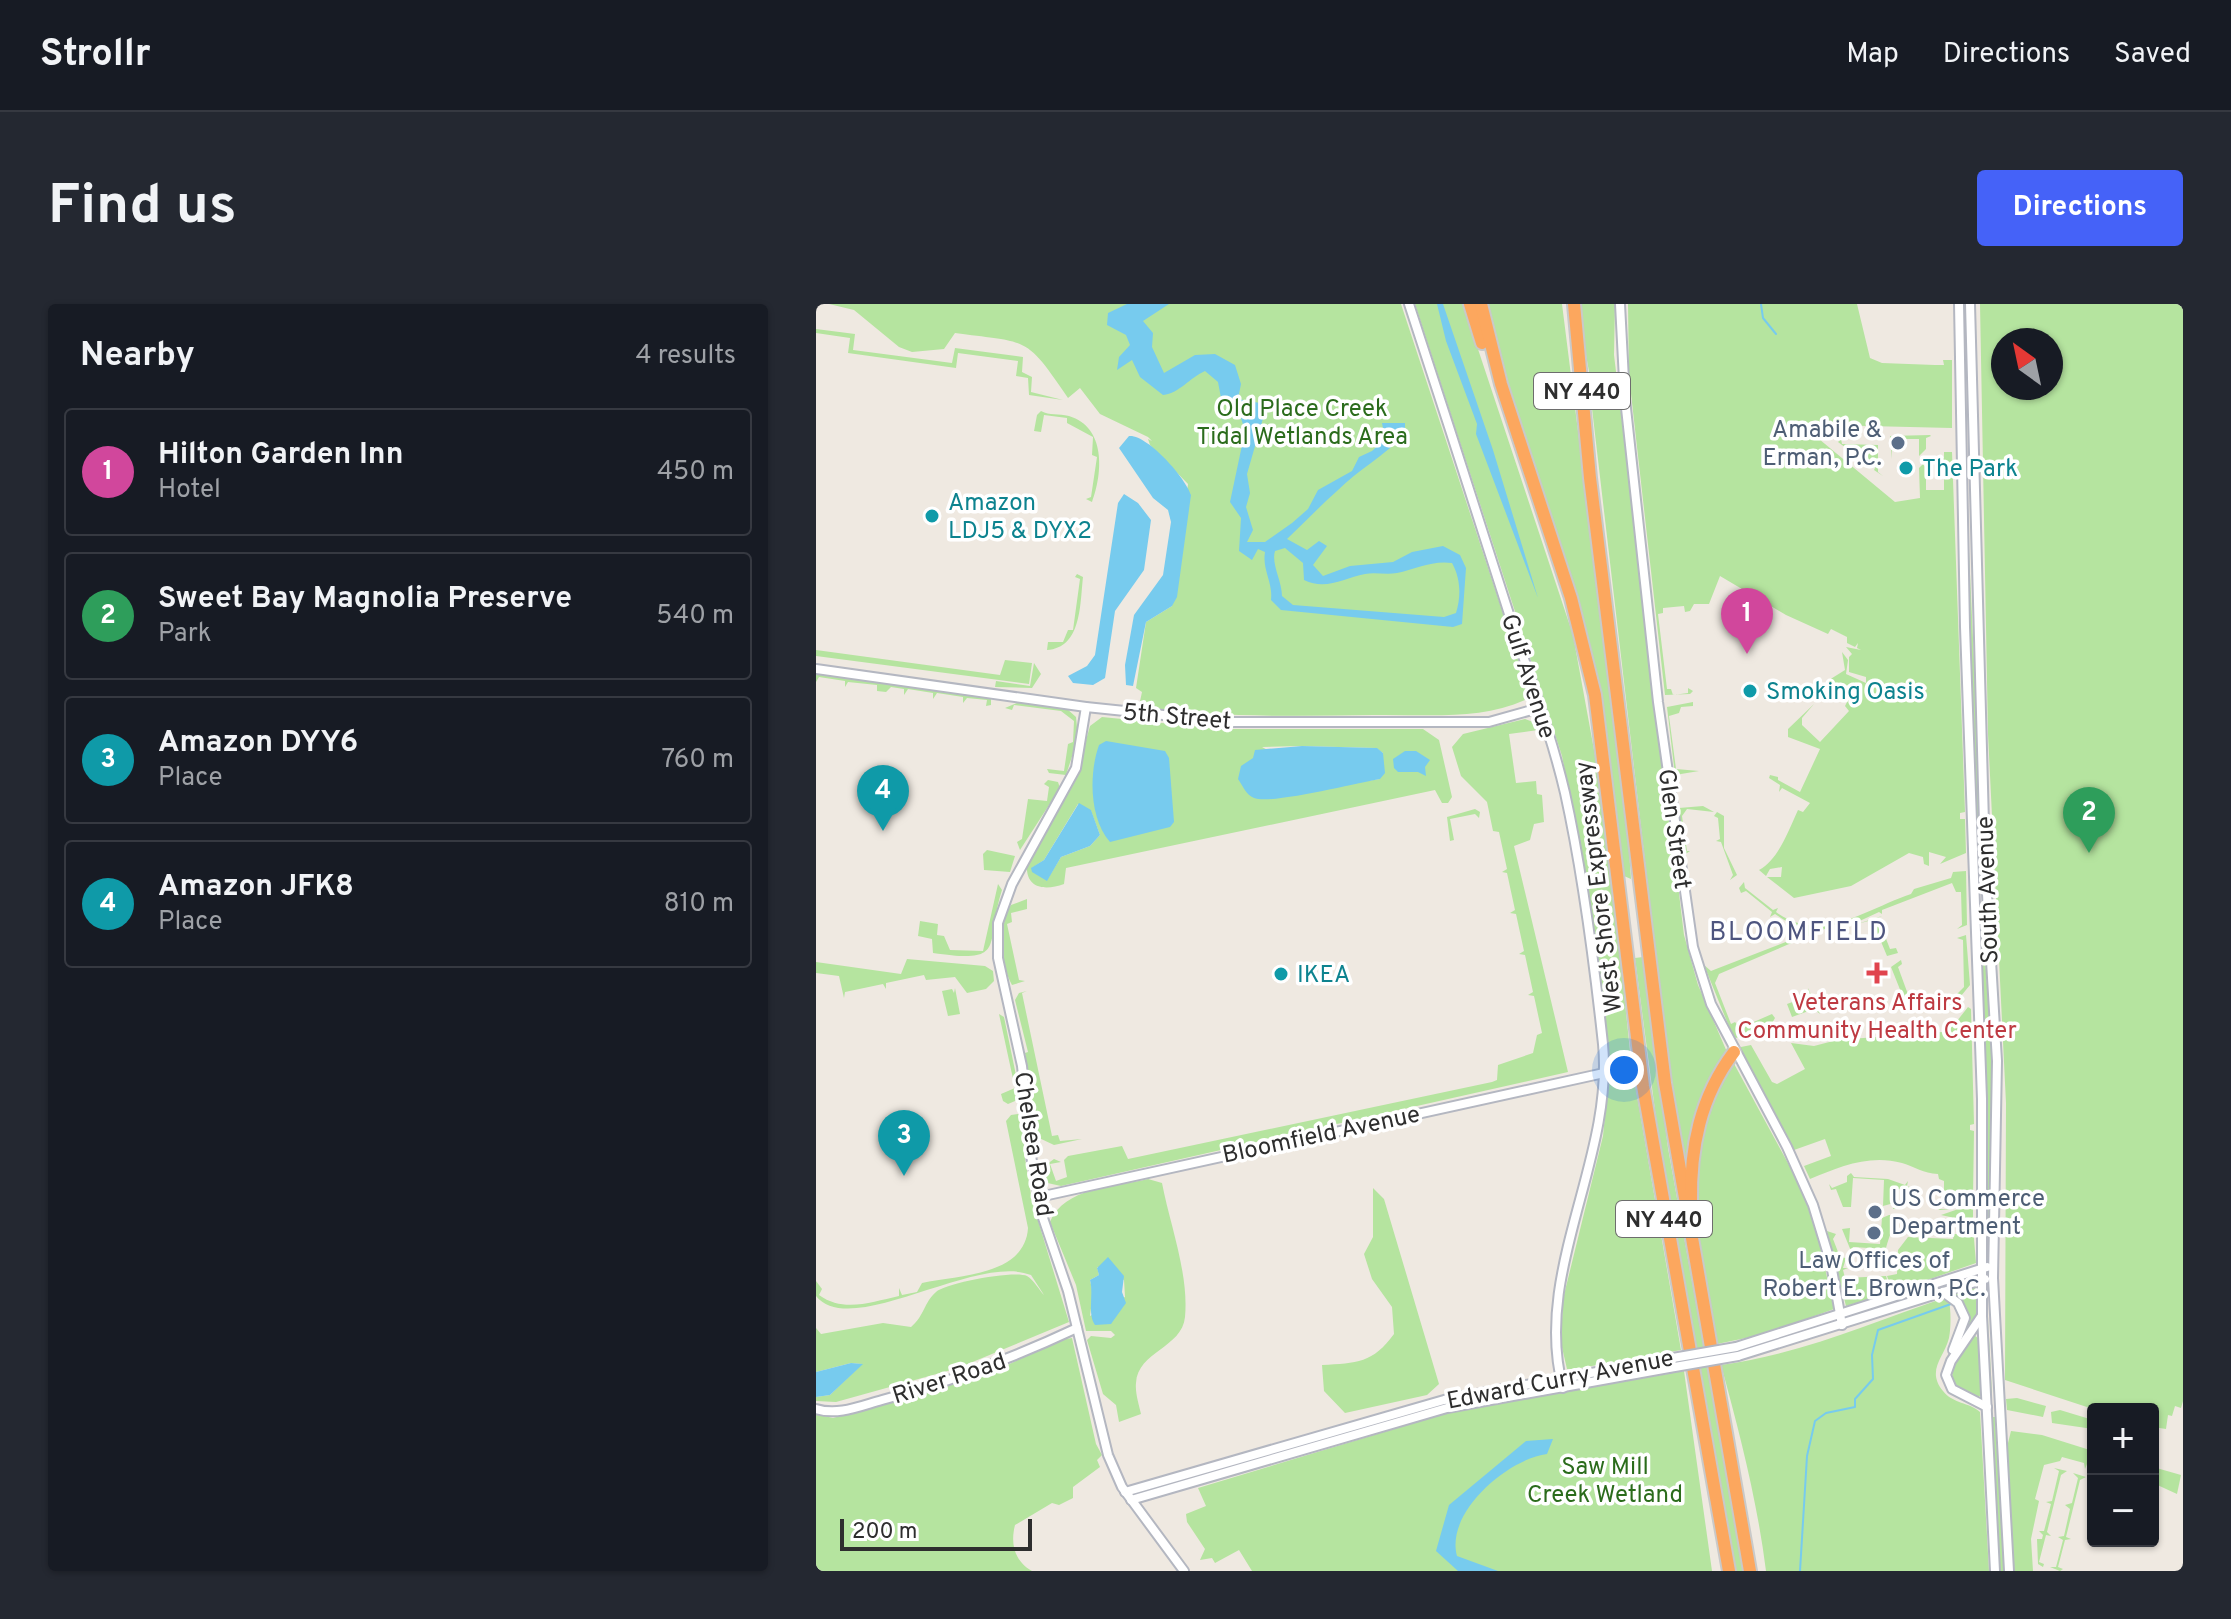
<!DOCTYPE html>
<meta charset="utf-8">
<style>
body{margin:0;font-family:Overpass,sans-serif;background:#242831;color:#f1f3f6}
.controls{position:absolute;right:24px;bottom:24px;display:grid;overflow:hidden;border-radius:8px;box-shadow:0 2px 6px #0004}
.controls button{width:72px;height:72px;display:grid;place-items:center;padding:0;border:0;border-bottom:2px solid #363941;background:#171b24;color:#f1f3f6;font:40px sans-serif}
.compass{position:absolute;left:1175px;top:24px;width:72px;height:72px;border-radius:50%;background:#171b24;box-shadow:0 2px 6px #0004;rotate:327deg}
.scale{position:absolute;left:24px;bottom:20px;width:192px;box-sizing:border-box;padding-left:8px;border:4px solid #2e2e2e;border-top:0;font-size:22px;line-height:28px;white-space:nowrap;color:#2e2e2e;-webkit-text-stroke:6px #fff;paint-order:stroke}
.you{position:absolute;left:808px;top:766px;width:28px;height:28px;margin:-20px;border:6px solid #fff;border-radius:50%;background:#1a73e8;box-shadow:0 0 0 12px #1a73e833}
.badge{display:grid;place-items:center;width:52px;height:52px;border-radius:50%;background:#4562f8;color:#fff;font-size:26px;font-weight:700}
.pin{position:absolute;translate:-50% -66px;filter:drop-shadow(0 2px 4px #0008)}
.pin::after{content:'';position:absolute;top:42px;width:28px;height:24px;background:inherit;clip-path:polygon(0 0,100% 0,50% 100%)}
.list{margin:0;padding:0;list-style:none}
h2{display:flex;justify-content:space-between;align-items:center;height:104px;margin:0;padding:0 32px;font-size:34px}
h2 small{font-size:26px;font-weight:400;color:#9ea1a6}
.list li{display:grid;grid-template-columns:52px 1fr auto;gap:24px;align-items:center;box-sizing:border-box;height:128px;margin:0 16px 16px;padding:0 16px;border:2px solid #363941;border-radius:8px}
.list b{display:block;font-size:30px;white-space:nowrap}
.list p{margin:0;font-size:26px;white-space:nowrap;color:#9ea1a6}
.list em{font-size:26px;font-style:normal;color:#9ea1a6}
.map{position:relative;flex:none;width:1367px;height:1267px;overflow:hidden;border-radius:8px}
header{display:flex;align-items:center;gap:48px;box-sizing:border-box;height:112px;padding:0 40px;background:#171b24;border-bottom:2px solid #363941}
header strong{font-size:38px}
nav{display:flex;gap:44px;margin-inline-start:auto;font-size:28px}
.intro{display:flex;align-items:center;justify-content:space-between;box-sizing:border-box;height:192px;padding:0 48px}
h1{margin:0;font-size:56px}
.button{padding:20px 36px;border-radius:8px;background:#4562f8;color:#fff;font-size:28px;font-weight:700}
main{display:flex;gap:48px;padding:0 48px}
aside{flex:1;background:#171b24;border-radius:8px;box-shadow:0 2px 6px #0004}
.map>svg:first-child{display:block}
.green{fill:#b5e49f;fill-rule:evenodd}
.water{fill:#77cbee;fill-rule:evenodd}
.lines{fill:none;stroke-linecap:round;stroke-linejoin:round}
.stream{stroke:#77cbee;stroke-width:2}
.minor-casing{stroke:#b4b7c1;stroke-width:12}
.highway-casing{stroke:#c9c9c9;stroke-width:16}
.minor{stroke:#fff;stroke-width:8}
.highway{stroke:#fca75e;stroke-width:12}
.minor-bridge-casing{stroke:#b4b7c1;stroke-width:12;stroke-linecap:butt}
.minor-bridge{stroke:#fff;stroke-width:8}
.service-dot{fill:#5c6f8a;stroke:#fff;stroke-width:3}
.culture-dot{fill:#0f9aa8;stroke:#fff;stroke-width:3}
.health-dot{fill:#e0444e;stroke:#fff;stroke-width:3}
.labels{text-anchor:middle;stroke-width:7;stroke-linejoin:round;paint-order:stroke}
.shield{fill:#fff;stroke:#6d6d6d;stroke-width:2}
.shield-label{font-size:22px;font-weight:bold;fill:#2e2e2e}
.park-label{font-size:24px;fill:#2b6c1c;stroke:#fff}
.service-label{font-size:24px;fill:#4e5e75;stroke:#fff;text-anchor:end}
.culture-label{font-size:24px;fill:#0d838f;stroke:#fff;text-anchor:start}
.street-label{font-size:24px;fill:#2e2e2e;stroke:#fff}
.health-label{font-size:24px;fill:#be3a42;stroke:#fff}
.neighbourhood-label{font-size:26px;letter-spacing:2px;fill:#4e557f;stroke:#fff}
</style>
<header>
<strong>Strollr</strong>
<nav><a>Map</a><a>Directions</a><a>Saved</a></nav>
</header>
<div class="intro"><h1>Find us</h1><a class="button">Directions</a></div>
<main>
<aside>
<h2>Nearby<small>4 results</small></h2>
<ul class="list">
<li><span class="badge" style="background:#d1479c">1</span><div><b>Hilton Garden Inn</b><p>Hotel</p></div><em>450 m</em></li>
<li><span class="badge" style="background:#2e9e5b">2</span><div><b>Sweet Bay Magnolia Preserve</b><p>Park</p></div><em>540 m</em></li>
<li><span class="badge" style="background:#0f9aa8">3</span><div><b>Amazon DYY6</b><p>Place</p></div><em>760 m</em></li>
<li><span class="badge" style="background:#0f9aa8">4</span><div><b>Amazon JFK8</b><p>Place</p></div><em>810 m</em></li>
</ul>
</aside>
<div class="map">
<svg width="1367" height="1267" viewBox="0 0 1367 1267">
<rect width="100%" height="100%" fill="#efe9e1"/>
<g class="green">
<path d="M13 0H585L710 379 709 396C662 417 608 410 557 411 478 412 401 414 323 402L326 388 320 384 330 318 356 302 372 180 334 141 332 135 336 137 332 133 284 110 264 84 252 94C209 31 213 39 139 29L128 45 96 48 83 43 38 6Z"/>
<polygon points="599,0 647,0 757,331 785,484 781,485 789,503 815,757 865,1046 759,1065 751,1065 745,1039 747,995 787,832 792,780 767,559 746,452"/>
<path d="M671 0H746L811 516 815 575 808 572C798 492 791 410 771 332 743 220 696 113 671 0Z"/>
<polygon points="766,0 799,0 798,51 868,631 882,681 911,748 886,795 875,826 869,866 849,728 775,96 778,95 766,29"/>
<path d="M812 0H1041L1054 54 1066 59 1119 61H1128L1127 56H1136V124L1010 121 1003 135 1079 198 1104 194 1103 164 1107 160 1110 164V186H1128V157L1123 155 1128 154V148H1136L1149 508 1144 509V515H1149L1150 549 1124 560 1130 553 1113 548V562L1108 560 1107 553 1093 549 1035 582 978 594 951 573H965L966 563 954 565 950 572 943 566C962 556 972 528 982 506L987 508 994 499 966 484 963 488 964 481 953 474 954 471 962 473V476L984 488 1004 445 972 433V425L998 400 986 414V421L1004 438 1033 407 1029 402 1032 396 1017 382 1014 384 1013 376 1029 366 1026 348 1032 356 1030 370 1050 379V373L1033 368V353L1036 350 1030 343 1045 346 1041 344 1042 339 1039 343 1031 339V333L1015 325 1012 330 970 311 904 272 893 300H878L874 307 869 308 868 302 847 304V309L842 310 851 385H855L857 391 872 389V384L877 387 874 390 849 391 813 72Z"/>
<path d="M1164 0H1367V1097L1365 1104 1359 1102 1356 1112 1352 1111 1350 1125 1337 1123V1105H1277L1189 1076 1190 799 1172 430ZM1187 36H1235V84H1187Z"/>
<polygon points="0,25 39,30 37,46 136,59 139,44 207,53 206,68 216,73 215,88 247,96 213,91 212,74 200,72 202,57 142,49 140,64 32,49 34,34 0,29"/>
<path d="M225 107C234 112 242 109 253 112 290 123 287 169 276 198L270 195 275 193 281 153 276 151 277 133 251 119V114L228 111 225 128 218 127 221 111Z"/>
<polygon points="1074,132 1114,131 1115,132 1110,134 1110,145 1103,152 1103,135 1076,135 1076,155"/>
<polygon points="1025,135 1026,140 1062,141 1062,168 1067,172 1058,166 1060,162 1034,141 1030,144 1022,138"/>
<polygon points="1149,161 1167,551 1164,552 1161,549"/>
<path d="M261 270 267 273C264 299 266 344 231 346L232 338H247L252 326H257L264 275 259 273Z"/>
<polygon points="0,346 184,371 189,356 216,359 213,380 0,352"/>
<polygon points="218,359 225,370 216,384 179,383 180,377 214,382"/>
<polygon points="0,370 175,394 175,401 170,402 171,396 151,394 147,399 147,393 121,389 117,395 117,389 92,385 88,391 88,385 75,383 70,388 61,387 61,381 32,378 29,383 29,377 3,373 0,378"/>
<polygon points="203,398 250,404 260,413 262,434 250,471 233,469 231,465 248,467 252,440 257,438 258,417 245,407 198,401 196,406 189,404"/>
<polygon points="877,398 877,402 865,403 863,409 853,412 860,465 883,467 859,471 851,403"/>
<path d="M286 413 406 425H607L623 436 636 493 632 499H626L619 486 250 564 248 580C229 587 209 585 211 560L258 479 274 422ZM486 442 560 444 567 449 564 475 517 482 446 443ZM262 500 275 507 284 531 274 542 245 553 231 576 216 564 228 556Z"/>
<polygon points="709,415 720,419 722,426 693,430 700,479 720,477 721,490 726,491 728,518 718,520 714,536 698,542 752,768 245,882 227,878 227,863 238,855 245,858 234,860 240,877 251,873 248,856 252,852 306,842 312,855 676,778 681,776 682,761 717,749 721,731 726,729 718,692 712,691 717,688 709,651 703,650 708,647 700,610 694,609 699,606 691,569 686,568 691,565 683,528 677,527 671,498 645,472 636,443 647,430"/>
<polygon points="232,476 242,478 244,484 204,546 201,538 206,535 212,495 231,497 233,483 228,480"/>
<polygon points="887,502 898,508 871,505 866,512 871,547 874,547 868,551 863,504"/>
<polygon points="659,505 664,508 663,514 659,510 634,515 638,536 634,537 631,513"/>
<polygon points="901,508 908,512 908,544 921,571 914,576 917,571 905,538 900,537 904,535 902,514 898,512"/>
<polygon points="171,546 199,552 194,568 168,566 167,550"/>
<path d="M1150 567 1151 621 1141 625 1146 621 1145 588H1140L1136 579 1066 606V610L1063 608 1035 621 1032 615 903 670 899 679 915 720 919 718 924 724 956 710 959 714 955 721 920 734 916 730 888 661 895 667 900 665 975 636 974 631 979 629 976 622 972 623 973 619 959 610 954 613 956 608 930 587 925 589 923 584 928 578 929 584 957 606 962 604 960 608C1006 641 1052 604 1095 590L1098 585 1135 574 1137 568Z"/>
<path d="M182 580 186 586C168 642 193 660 117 649L116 635 102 632 104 617 122 620 121 631 128 632 134 646 167 647Z"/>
<path d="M211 595V605L195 609 196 618 191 620 203 676 209 677 196 681C184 660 182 622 195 601Z"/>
<polygon points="1066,612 1062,614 1074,645 1080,644 1082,649 1071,652 1056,616 1041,620"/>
<polygon points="1164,629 1168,638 1178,784 1173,959"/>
<polygon points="1150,631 1154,681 1140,698 1136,695 1148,683 1147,636 1141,634"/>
<polygon points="827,653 852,844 928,1267 918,1267 844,844 819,654"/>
<polygon points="91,655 169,662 177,667 178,677 170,685 151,689 139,673 110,676 108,671 70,679 70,685 67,680 29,688 28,694 23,672 0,669 0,658 85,670"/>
<polygon points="1085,656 1086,660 1082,663 1097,704 1091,703 1075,663"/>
<polygon points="139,684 144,710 132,712 126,687 136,685 138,689"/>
<polygon points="992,684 1004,710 998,705 976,713 971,700 993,692"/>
<polygon points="211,687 206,689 236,832 242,831 244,837 266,835 238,841 221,833 209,749 212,748 199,696 203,689"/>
<path d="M1152 703 1155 705 1158 820 1154 821V826L1158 827 1157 894 1136 905 1124 906 1122 905 1123 900V905H1130L1131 901 1133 905 1141 898 1136 888H1128V877L1123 875 1122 870C1107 869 1099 863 1086 859 1053 850 1023 863 994 875L988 862 1015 852 1009 835 978 846 925 749V743L935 741 956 778 961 780 989 765 975 739 998 742 1021 736 1126 728 1137 722Z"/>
<polygon points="183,710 188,713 202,781 205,781 206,794 192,800 187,797 185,790 199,784"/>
<path d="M916 756 986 885 1003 937 1018 1005 949 1030 901 1040C892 966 866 892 886 818 892 797 907 776 916 756Z"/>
<path d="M202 810 208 816V848L216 897 253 1018 142 1064 20 1098 0 1097V1093L14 1091 46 1060 35 1059 0 1068V1024L5 1030 67 1019 95 1023C109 1011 108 998 120 988 129 979 199 966 211 972 218 976 223 986 228 991L215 971C160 949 35 1036 0 992V977L6 985 3 991C28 1009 55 998 83 992V984L86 991 101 988 106 979C142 971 209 972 212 924L190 817 195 811Z"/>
<polygon points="1035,869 1038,873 1072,875 1089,881 1092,877 1091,882 1102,886 1104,883 1104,886 1081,885 1081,890 1075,891 1080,905 1077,905 1078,899 1067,902 1068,876 1037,874 1035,903 1027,903 1020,885 1015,886 1013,880 1016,884 1031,878 1031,872"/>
<path d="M332 875 346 879C354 921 373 970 369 1013 366 1044 322 1047 320 1079 319 1089 323 1101 325 1110L303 1118 300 1101 287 1090 271 1036 275 1032 295 1034 299 1031 295 1027H270L260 981 234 918C248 883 299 883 332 875ZM281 963 308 976 309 993 274 1012 277 990 274 976 283 971Z"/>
<path d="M557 884 568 895 623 1080 611 1091 529 1109 508 1087 506 1061C541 1059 557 1059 578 1030L576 1003 556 975 548 950 557 933Z"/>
<polygon points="1157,900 1157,918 1125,911"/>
<path d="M1073 911H1079C1078 924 1071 936 1069 949L1068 945 1037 943 1035 947 1026 925 1034 924 1033 938 1064 940 1066 914Z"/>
<polygon points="1122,916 1157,923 1160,959 1077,988 1071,972 1081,970 1082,946 1092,933 1137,935 1138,930 1145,930 1140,918 1123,917 1121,922"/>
<polygon points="1011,927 1020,930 1017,935 1024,953 1030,954 1027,964 1032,964 1027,966 1029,974 1070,972 1075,989 1030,1002"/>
<polygon points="1158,983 1163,987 1162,1013 1147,1033 1152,1010 1137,991"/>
<path d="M1128 994 1133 996C1135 1008 1135 1023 1133 1034 1128 1054 1110 1066 1127 1087 1137 1100 1153 1098 1164 1108L1173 1267H950C941 1196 924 1130 905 1061 982 1051 1055 1019 1128 994Z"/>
<polygon points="1172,1014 1176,1090 1174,1088"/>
<path d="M1158 1031 1163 1035 1166 1091 1162 1093 1139 1082C1130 1060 1145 1048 1158 1031Z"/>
<path d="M256 1034 280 1140 286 1151 281 1156 284 1163 257 1183V1194L243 1201 236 1199 199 1221C194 1241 199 1257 216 1267H0V1110L17 1114 177 1068 243 1036Z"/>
<polygon points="868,1067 896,1267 436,1267 423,1246 399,1259 396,1254 384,1256 389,1245 371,1218 370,1210 390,1202 382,1184 631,1109"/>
<polygon points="1201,1094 1230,1102 1227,1113 1191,1106 1190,1095"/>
<polygon points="1244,1106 1277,1116 1277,1125 1236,1119 1235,1108"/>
<polygon points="1176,1113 1179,1113 1188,1267 1184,1267"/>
<polygon points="1195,1127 1226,1131 1277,1147 1277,1161 1271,1160 1269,1165 1268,1159 1246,1153 1244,1157 1228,1161 1219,1195 1223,1197 1215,1235 1217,1267 1196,1267 1191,1143"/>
<polygon points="1337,1163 1365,1171 1361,1190 1337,1179"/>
<polygon points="1238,1164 1251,1167 1245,1171 1231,1228 1235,1232 1230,1231 1223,1258 1228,1260 1227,1263 1222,1260 1221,1235 1226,1235 1227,1231 1223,1227 1228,1227 1235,1200 1230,1198 1236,1197 1243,1167"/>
<polygon points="1257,1169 1270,1173 1264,1176 1250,1233 1255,1235 1249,1236 1242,1263 1247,1265 1244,1267 1234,1263 1240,1263 1247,1236 1242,1233 1248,1232 1254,1205 1249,1201 1256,1199 1262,1174"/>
</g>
<g class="water">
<path d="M353 0 327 17 337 29 336 43 348 69 379 51 399 50 419 61 425 80 422 95 444 99 448 111 431 170 434 189 430 203 437 226 431 238H449L476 219 492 205 502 186 536 167 543 153 556 147 569 135 566 119H589V130C568 152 542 166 521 187 504 202 488 219 471 235L491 246 503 237 511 242 497 261 507 272 534 262 577 258 596 248 627 242 644 251 650 264 646 320 637 323 465 306 455 296C457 278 446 266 449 248L442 245 436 256 423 247 425 214 414 198 429 127 425 114 405 94 402 78 389 67C373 74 364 89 347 91L324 73 316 56 301 66 303 53 314 41 310 31 291 21 292 9 311 0ZM469 244 487 259 488 276C510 287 528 274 549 270 559 268 570 271 581 269 599 265 617 256 636 259 645 275 645 293 640 309L628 313 477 301 466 292C466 277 455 260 459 247Z"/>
<polygon points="621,0 627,0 677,146 722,294 660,130 661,120 630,37"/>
<path d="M313 132C331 130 370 174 375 191L361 293 356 302 330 318 317 382 310 381 309 361 318 311 347 271 355 218 352 206 337 194 303 144Z"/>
<polygon points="308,190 322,199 335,216 328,266 299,307 289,374 277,381 257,379 252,372 271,362 279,351 302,199"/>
<path d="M290 437 349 447 353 454 358 518 354 523 294 538C273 514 273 469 283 441Z"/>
<path d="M486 442 561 444 567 449 569 469 564 475C540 479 454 501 438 494 430 491 427 482 422 475L425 462 437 454 439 446Z"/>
<polygon points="589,447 600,447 614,456 609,463 610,472 602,468 582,468 578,464 577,455"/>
<polygon points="263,499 275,506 284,531 274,542 245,553 231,577 216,568 215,564 228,556"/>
<path d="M292 953 308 972 306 988 310 999 295 1020 279 1021C271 1010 278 991 274 976L283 971 281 964Z"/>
<polygon points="35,1059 47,1060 14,1091 0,1093 0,1068"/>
<path d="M737 1135 731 1150C692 1155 629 1208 641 1252L682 1267H642L620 1247 633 1201 710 1137Z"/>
</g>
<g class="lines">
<g class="stream">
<polyline points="945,0 947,14 960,30"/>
<polyline points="984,1267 991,1152 999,1117 1010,1109 1039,1103 1039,1095 1057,1075 1056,1051 1062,1026 1135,1000"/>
</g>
<defs>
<g id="minor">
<path d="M593 0C627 103 660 207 693 310 712 369 735 429 749 489 767 570 778 657 787 740 798 856 716 969 747 1084"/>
<polyline points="804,0 809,95 842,398 877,643 895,700 971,843 997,901 1015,960 1026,1021"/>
<polyline points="1143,0 1149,323 1166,795 1166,1012 1179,1267"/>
<polyline points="1154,0 1169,557 1181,757 1177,974 1193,1267"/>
<polyline points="0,365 270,403 415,418 673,418 723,404"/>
<polyline points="270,403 260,464 196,580 182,619 182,654 206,762 215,852 227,914 252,987 292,1151 306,1183 368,1267"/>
<polyline points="223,893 788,769"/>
<polyline points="1127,988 1142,999 1149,1014 1137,1046"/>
<polyline points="1165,1013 1135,1057 1130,1071 1136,1085 1171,1103"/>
<polyline points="920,1043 1171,963"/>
<polyline points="922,1052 1169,975"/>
<path d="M0 1105C22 1112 44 1102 66 1096 135 1078 197 1054 261 1024"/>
<polyline points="309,1188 628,1096 851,1055"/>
<polyline points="315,1196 631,1104 853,1064"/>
</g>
<g id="highway">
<polyline points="654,0 666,39"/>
<polyline points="665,0 685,80 755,294 779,391 827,782 913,1267"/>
<polyline points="758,0 774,174 849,779 934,1267"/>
<path d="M875 899C874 844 884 793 918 748"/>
</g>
</defs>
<use href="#minor" class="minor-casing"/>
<use href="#highway" class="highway-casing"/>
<use href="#minor" class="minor"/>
<use href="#highway" class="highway"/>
<defs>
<g id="minor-bridge">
<polyline points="851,1055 920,1043"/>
<polyline points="853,1064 922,1052"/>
</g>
</defs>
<use href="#minor-bridge" class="minor-bridge-casing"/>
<use href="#minor-bridge" class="minor-bridge"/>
</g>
<g class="service-dot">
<circle cx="1082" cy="139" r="8"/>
<circle cx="1059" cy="908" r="8"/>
<circle cx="1058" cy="929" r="8"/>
</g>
<g class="culture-dot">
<circle cx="1090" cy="164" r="8"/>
<circle cx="116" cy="212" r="8"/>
<circle cx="934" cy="387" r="8"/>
<circle cx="465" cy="670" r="8"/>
</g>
<path class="health-dot" d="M1057 657h8v8h8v8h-8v8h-8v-8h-8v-8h8z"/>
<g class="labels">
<g class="shield">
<rect x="718" y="69" width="96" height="36" rx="6"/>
<rect x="800" y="897" width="96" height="36" rx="6"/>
</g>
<g class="shield-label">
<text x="766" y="95">NY 440</text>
<text x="848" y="923">NY 440</text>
</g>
<g class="park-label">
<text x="486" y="112">Old Place Creek<tspan x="486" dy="28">Tidal Wetlands Area</tspan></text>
<text x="789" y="1170">Saw Mill<tspan x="789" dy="28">Creek Wetland</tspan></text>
</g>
<g class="service-label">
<text x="1066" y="133">Amabile &amp;<tspan x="1066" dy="28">Erman, P.C.</tspan></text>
<text x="1075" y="902" text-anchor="start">US Commerce<tspan x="1075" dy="28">Department</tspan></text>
<text x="1058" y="964" text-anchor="middle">Law Offices of<tspan x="1058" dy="28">Robert E. Brown, P.C.</tspan></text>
</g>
<g class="culture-label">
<text x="1106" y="172">The Park</text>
<text x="132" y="206">Amazon<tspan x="132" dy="28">LDJ5 &amp; DYX2</tspan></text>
<text x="950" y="395">Smoking Oasis</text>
<text x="481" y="678">IKEA</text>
</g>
<g class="street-label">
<text transform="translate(713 372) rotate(72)" y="8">Gulf Avenue</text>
<text transform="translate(361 412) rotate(5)" y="8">5th Street</text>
<text transform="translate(859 525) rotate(82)" y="8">Glen Street</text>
<text transform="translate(782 583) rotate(-97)" y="8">West Shore Expressway</text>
<text transform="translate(1171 586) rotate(-92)" y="8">South Avenue</text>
<text transform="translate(505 830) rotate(-12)" y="8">Bloomfield Avenue</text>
<text transform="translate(218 840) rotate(81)" y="8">Chelsea Road</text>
<text transform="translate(133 1074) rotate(-18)" y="8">River Road</text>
<text transform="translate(744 1075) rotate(-11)" y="8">Edward Curry Avenue</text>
</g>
<g class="health-label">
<text x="1061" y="706">Veterans Affairs<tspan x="1061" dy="28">Community Health Center</tspan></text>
</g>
<g class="neighbourhood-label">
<text x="983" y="636">BLOOMFIELD</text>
</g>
</g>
</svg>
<div class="controls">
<button>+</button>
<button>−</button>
</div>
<svg class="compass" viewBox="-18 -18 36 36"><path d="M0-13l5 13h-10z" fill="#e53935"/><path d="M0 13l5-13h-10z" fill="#9ea1a6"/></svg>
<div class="scale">200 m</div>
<div class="you"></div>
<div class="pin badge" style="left:931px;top:350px;background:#d1479c">1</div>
<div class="pin badge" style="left:1273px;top:549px;background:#2e9e5b">2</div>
<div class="pin badge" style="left:88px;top:872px;background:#0f9aa8">3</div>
<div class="pin badge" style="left:67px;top:527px;background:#0f9aa8">4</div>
</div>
</main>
